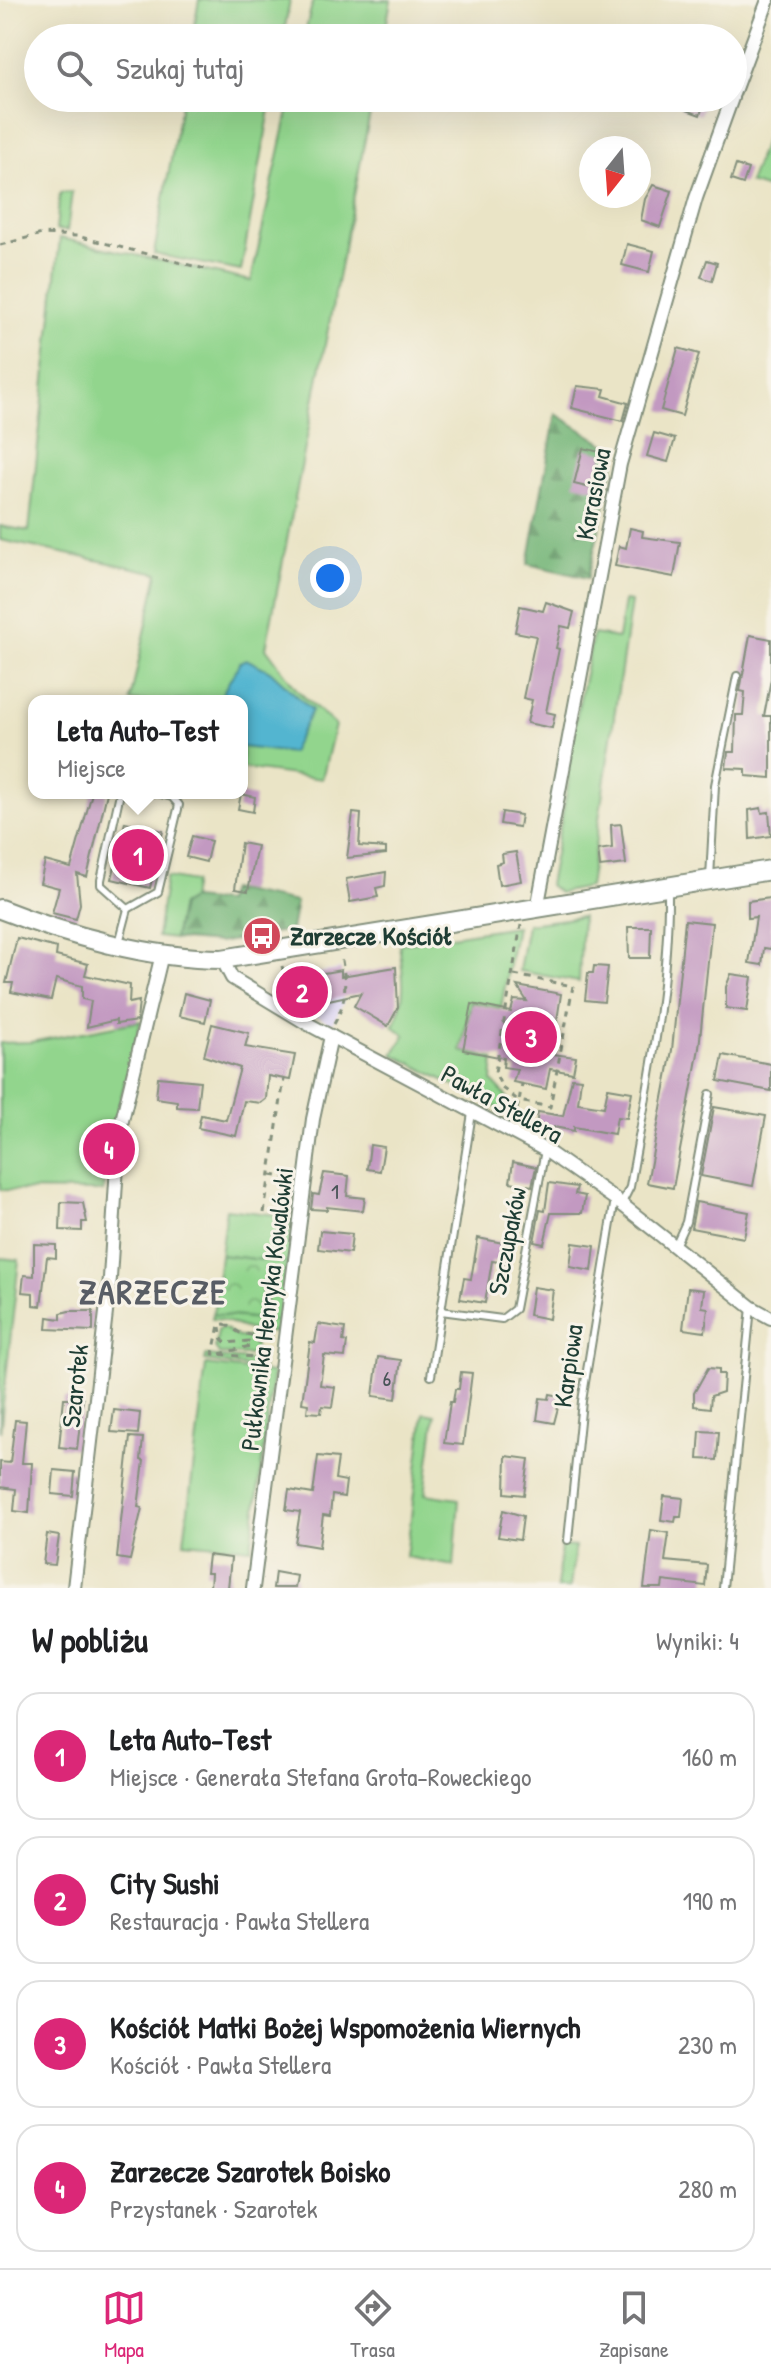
<!DOCTYPE html>
<html lang="pl">
<meta charset="utf-8">
<style>
body{margin:0;font-family:"Patrick Hand",sans-serif;background:#f2f2f2;color:#202124}
.compass{position:absolute;left:579px;top:136px;width:72px;height:72px;border-radius:50%;background:#fff;box-shadow:0 8px 32px #0002;rotate:197deg}
.you{position:absolute;left:330px;top:578px;width:28px;height:28px;margin:-20px;border:6px solid #fff;border-radius:50%;background:#1a73e8;box-shadow:0 0 0 12px #1a73e833}
.badge{display:grid;place-items:center;width:52px;height:52px;border-radius:50%;background:#db2777;color:#fff;font-size:26px;font-weight:700}
.pin{position:absolute;translate:-50% -50%;border:4px solid #fff;box-shadow:0 2px 8px #0006}
.popup{position:absolute;left:28px;top:695px;width:220px;height:104px;box-sizing:border-box;display:grid;place-content:center;border-radius:16px;background:#fff;filter:drop-shadow(0 2px 6px #0005);font-size:26px;white-space:nowrap;color:#757577}
.popup b{font-size:30px;color:#202124}
.popup::after{content:'';position:absolute;left:50%;top:100%;margin-left:-16px;border:16px solid transparent;border-top-color:#fff}
.list{margin:0;padding:0;list-style:none}
h2{display:flex;justify-content:space-between;align-items:center;height:104px;margin:0;padding:0 32px;font-size:34px}
h2 small{font-size:26px;font-weight:400;color:#757577}
.list li{display:grid;grid-template-columns:52px 1fr auto;gap:24px;align-items:center;box-sizing:border-box;height:128px;margin:0 16px 16px;padding:0 16px;border:2px solid #e0e0e0;border-radius:24px}
.list b{display:block;font-size:30px;white-space:nowrap}
.list p{margin:0;font-size:26px;white-space:nowrap;color:#757577}
.list em{font-size:26px;font-style:normal;color:#757577}
.icon{flex:none;width:44px;height:44px;fill:none;stroke:currentColor;stroke-width:2;stroke-linecap:round;stroke-linejoin:round}
.map{position:relative;flex:none;width:771px;height:1588px;overflow:hidden}
.search{position:absolute;background:#fff;box-shadow:0 8px 32px #0002;left:24px;right:24px;top:24px;height:88px;display:flex;align-items:center;gap:20px;box-sizing:border-box;padding:0 28px;border-radius:44px;color:#757577;font-size:30px}
.sheet{height:680px;background:#fff}
nav{display:flex;justify-content:space-around;align-items:center;box-sizing:border-box;height:112px;border-top:2px solid #e0e0e0;background:#fff;font-size:22px;color:#757577}
nav a{display:grid;justify-items:center;gap:4px}
nav .on{color:#db2777}
.map>svg:first-child{display:block}
.built{fill:#dcd5f6}
.grass{fill:#92d58d;stroke:#588960;stroke-width:2}
.forest{fill:url(#forest-firs);stroke:#4a7a56;stroke-width:2}
.park{fill:url(#park-crowns);stroke:#588960;stroke-width:2}
.water{fill:#52b5d0;stroke:#387982;stroke-width:2}
.building{fill:#c299c1}
.lines{fill:none;stroke-linecap:round;stroke-linejoin:round}
.lane-casing{stroke:#84907d;stroke-width:10}
.street-casing{stroke:#84907d;stroke-width:16}
.secondary-casing{stroke:#84907d;stroke-width:22}
.path{stroke:#84907d;stroke-width:3;stroke-dasharray:6 6;stroke-linecap:butt}
.lane{stroke:#fff;stroke-width:6}
.street{stroke:#fff;stroke-width:12}
.secondary{stroke:#fff;stroke-width:18}
.labels{text-anchor:middle;stroke-width:6;stroke-linejoin:round;paint-order:stroke}
.number-label{font-size:22px;fill:#485457}
.street-label{font-size:26px;fill:#1f3d34;stroke:#f7f3e8}
.poi-label{font-size:26px;font-weight:bold;fill:#1f3d34;stroke:#f7f3e8;text-anchor:start}
.district-label{font-size:34px;font-weight:bold;letter-spacing:2px;fill:#585d65;stroke:#f7f3e8}
</style>
<div class="map">
<svg width="771" height="1588" viewBox="0 0 771 1588">
<defs>
<pattern id="forest-firs" width="22" height="20" patternUnits="userSpaceOnUse" patternTransform="scale(2)"><rect width="22" height="20" fill="#75b678"/><path d="M5 1l3.5 6h-7zM16 11l3.5 6h-7z" fill="#5f9563"/></pattern>
<pattern id="park-crowns" width="20" height="18" patternUnits="userSpaceOnUse" patternTransform="scale(2)"><rect width="20" height="18" fill="#92d58d"/><path d="M2 6a3 3 0 1 1 6 0M12 15a3 3 0 1 1 6 0" fill="none" stroke="#77ae74"/></pattern>
</defs>
<rect width="100%" height="100%" fill="#f7f3e8"/>
<filter id="ink" filterUnits="userSpaceOnUse"><feTurbulence type="fractalNoise" baseFrequency=".0125" numOctaves="2"/><feDisplacementMap in="SourceGraphic" scale="16" xChannelSelector="R" yChannelSelector="G"/><feConvolveMatrix kernelMatrix="1 2 1 2 8 2 1 2 1" color-interpolation-filters="sRGB"/></filter>
<filter id="wash" filterUnits="userSpaceOnUse"><feTurbulence type="fractalNoise" baseFrequency=".006" numOctaves="4" result="noise"/><feDisplacementMap in="SourceGraphic" scale="32" xChannelSelector="R" yChannelSelector="G"/><feGaussianBlur stdDeviation="1.8" result="paint"/><feColorMatrix in="noise" values="0 0 0 0 0 0 0 0 0 0 0 0 0 0 0 0 0 1.4 0 .05"/><feComposite in="paint" operator="in"/></filter>
<g filter="url(#wash)">
<rect width="100%" height="100%" fill="#eae4c6"/>
<polygon class="built" points="341,969 343,1003 332,1024 300,1006 297,984 318,979 317,973"/>
<g class="grass">
<polygon points="199,0 290,0 283,38 192,38"/>
<polygon points="313,0 391,0 384,38 304,38"/>
<polygon points="182,98 272,98 241,271 154,254"/>
<polygon points="291,98 373,98 266,648 298,691 335,725 322,779 242,768 242,701 130,701 158,573 0,540 0,526 29,531 60,238 251,281"/>
<polygon points="771,124 771,190 749,183"/>
<polygon points="72,192 67,231 56,230 60,193"/>
<polygon points="624,601 631,602 627,629 589,887 559,893 549,885 569,780 565,773 593,634 618,638"/>
<polygon points="166,877 194,882 191,899 181,905 174,939 157,937"/>
<polygon points="582,917 579,982 519,971 527,924"/>
<path d="M516 926 501 1008 471 1002 461 1051 494 1059 492 1081 507 1097 505 1112 393 1054 405 1035 393 1026C408 998 403 974 399 944Z"/>
<polygon points="141,1021 106,1155 103,1191 0,1190 0,1043 31,1042"/>
<polygon points="226,1209 294,1217 289,1263 220,1255"/>
<polygon points="0,1258 19,1260 0,1432"/>
<path d="M213 1314 280 1321 274 1333 266 1331 265 1340 260 1339 257 1331C240 1329 225 1318 212 1319Z"/>
<polygon points="222,1327 238,1337 254,1337 255,1351 251,1355 219,1354 215,1348 218,1331"/>
<polygon points="206,1356 256,1361 260,1356 263,1369 205,1361"/>
<polygon points="206,1365 273,1373 251,1548 184,1542"/>
<polygon points="424,1413 435,1415 425,1494 459,1499 454,1566 406,1557"/>
<polygon points="561,1546 575,1547 570,1588 557,1588"/>
</g>
<g class="forest">
<polygon points="556,414 617,452 588,578 528,564"/>
<polygon points="229,889 296,902 291,930 218,943 174,939 181,905 191,899 225,902"/>
</g>
<polygon class="park" points="220,1255 289,1263 280,1321 213,1314"/>
<polygon class="water" points="246,659 270,671 312,710 291,753 242,747 242,701 218,701 240,662"/>
<g id="blocks">
<g class="building">
<polygon points="684,98 706,98 700,115 681,108"/>
<polygon points="736,165 748,169 743,184 731,180"/>
<polygon points="653,185 672,191 660,227 641,220 645,199"/>
<polygon points="627,244 654,251 649,272 622,265"/>
<polygon points="707,260 717,263 712,281 701,277"/>
<polygon points="678,348 699,354 682,416 661,410"/>
<polygon points="577,386 605,389 603,396 628,403 623,421 572,408"/>
<polygon points="654,433 675,439 668,462 647,456"/>
<polygon points="583,448 604,453 595,489 574,484"/>
<polygon points="630,528 643,531 642,537 680,542 674,577 615,566 619,546 626,548"/>
<polygon points="546,602 574,612 570,628 561,626 556,648 559,649 546,712 555,714 552,728 527,723 532,700 523,698 536,636 515,632 520,606 543,611"/>
<polygon points="750,635 771,639 771,679 764,716 771,716 771,778 746,776 746,769 726,768 728,752 735,752 736,715 743,715 745,692 740,691"/>
<polygon points="92,793 107,793 87,877 77,874 80,904 76,919 52,913 59,888 40,883 45,861 71,868"/>
<polygon points="241,794 255,797 253,812 238,809"/>
<polygon points="761,808 762,813 769,812 771,836 750,839 749,810"/>
<polygon points="502,812 521,815 519,827 500,824"/>
<polygon points="353,813 361,814 359,846 386,848 386,854 347,858"/>
<polygon points="125,822 163,831 150,888 112,879"/>
<polygon points="621,824 626,864 600,867 598,850 612,848 611,825"/>
<polygon points="192,836 211,841 206,862 186,857"/>
<polygon points="241,843 257,846 248,891 235,889"/>
<polygon points="516,852 521,881 499,885 496,864 503,862 502,854"/>
<polygon points="386,872 385,886 376,888 378,897 350,902 346,879"/>
<polygon points="771,898 771,949 764,948 762,965 749,963 756,917 748,918 748,901"/>
<polygon points="685,920 712,923 699,1048 673,1188 647,1183 672,1050"/>
<polygon points="628,927 651,927 650,958 629,958"/>
<polygon points="17,938 57,948 56,956 88,964 85,975 130,985 129,1003 139,1001 137,1021 116,1024 116,1020 87,1027 91,1001 82,999 82,986 56,979 51,1000 11,992 13,983 6,983"/>
<polygon points="594,966 608,967 604,1002 585,1000 588,973 593,973"/>
<polygon points="396,967 398,1008 388,1026 354,1006 361,993 301,1006 298,984 319,980 318,974 341,970 341,976"/>
<polygon points="731,974 752,977 747,1011 726,1008 726,987"/>
<polygon points="517,986 561,994 552,1054 576,1057 573,1073 550,1069 546,1089 513,1082 517,1069 503,1067 504,1058 463,1050 472,1004 511,1012 514,1000 527,1001"/>
<polygon points="184,993 210,1000 205,1022 179,1016"/>
<polygon points="212,1024 249,1033 245,1047 295,1055 290,1080 268,1076 266,1099 261,1103 244,1101 236,1136 198,1128 201,1115 226,1120 240,1068 204,1056"/>
<polygon points="723,1055 771,1064 771,1091 718,1081"/>
<polygon points="158,1077 200,1081 197,1108 177,1107 177,1101 156,1098"/>
<polygon points="572,1078 581,1079 578,1103 604,1107 608,1088 632,1092 627,1118 617,1117 614,1134 574,1127 574,1131 554,1127 552,1134 536,1126 538,1112 563,1116"/>
<polygon points="714,1107 766,1116 753,1186 701,1176"/>
<polygon points="370,1145 384,1147 380,1171 367,1169"/>
<polygon points="513,1162 536,1167 532,1186 510,1182"/>
<polygon points="324,1173 349,1176 347,1196 365,1198 363,1211 327,1207 327,1210 311,1209 313,1194 319,1195"/>
<polygon points="549,1183 577,1187 575,1194 585,1196 582,1213 551,1213 544,1244 534,1242 540,1210 545,1211"/>
<polygon points="61,1202 83,1203 87,1222 82,1222 82,1231 60,1230"/>
<polygon points="696,1202 749,1212 744,1238 691,1228"/>
<polygon points="320,1231 352,1234 350,1253 318,1249"/>
<polygon points="478,1238 508,1244 505,1263 492,1261 485,1303 460,1299 464,1278 471,1279"/>
<polygon points="573,1243 595,1246 592,1271 570,1267"/>
<polygon points="34,1244 56,1245 56,1258 47,1257 41,1306 33,1305 33,1293 22,1292 24,1275 34,1276"/>
<polygon points="533,1287 553,1290 549,1319 529,1315"/>
<polygon points="688,1288 704,1290 702,1307 708,1308 705,1332 683,1329"/>
<polygon points="69,1311 93,1311 93,1331 47,1329 48,1317 61,1319 61,1313"/>
<polygon points="318,1324 345,1328 343,1341 347,1342 345,1357 324,1355 320,1385 335,1387 332,1407 322,1406 321,1413 307,1412 308,1404 302,1403 310,1342 315,1343"/>
<polygon points="378,1357 401,1360 396,1399 373,1396"/>
<polygon points="708,1368 719,1369 719,1374 724,1374 723,1392 711,1396 710,1408 694,1406 694,1393"/>
<polygon points="461,1372 472,1373 463,1445 444,1443 450,1402 453,1402 455,1389 459,1389"/>
<polygon points="550,1394 561,1396 554,1423 537,1420 540,1398 549,1399"/>
<polygon points="64,1398 83,1398 77,1449 59,1447"/>
<polygon points="114,1410 140,1413 138,1434 111,1432"/>
<polygon points="15,1420 26,1421 22,1463 32,1463 29,1513 14,1511 16,1489 0,1487 0,1462 10,1463"/>
<polygon points="700,1431 719,1432 717,1460 698,1459"/>
<polygon points="130,1437 143,1438 141,1460 144,1461 138,1507 142,1508 130,1560 117,1558"/>
<polygon points="318,1456 338,1458 335,1479 346,1481 344,1497 332,1495 330,1516 323,1515 319,1547 295,1543 300,1512 286,1510 289,1490 313,1494"/>
<polygon points="506,1456 529,1459 524,1495 505,1493"/>
<polygon points="54,1470 75,1472 73,1496 52,1494"/>
<polygon points="664,1496 683,1498 681,1517 676,1517 675,1522 661,1520"/>
<polygon points="503,1510 523,1516 520,1540 498,1537"/>
<polygon points="651,1530 669,1533 665,1561 707,1565 705,1586 663,1581 662,1588 644,1588"/>
<polygon points="47,1534 59,1536 55,1565 43,1564"/>
<polygon points="208,1555 231,1558 228,1588 210,1588 211,1573 206,1573"/>
<polygon points="275,1572 297,1576 295,1588 273,1588"/>
</g>
</g>
</g>
<g filter="url(#ink)">
<use href="#blocks" fill-opacity="0" stroke="#84907d" stroke-width="2"/>
<g class="lines">
<defs>
<g id="lane">
<polyline points="120,793 101,880 101,885 128,909"/>
<polyline points="710,878 715,785 737,676"/>
<polyline points="119,943 128,909 158,892 179,805 172,797 157,793"/>
<path d="M622 1203 630 1187C647 1089 669 990 668 891"/>
<polyline points="675,1246 686,1222 710,1094"/>
<polyline points="441,1311 472,1113"/>
<polyline points="431,1376 441,1311 502,1319 515,1309 545,1150"/>
<polyline points="568,1540 582,1401 615,1199"/>
<polyline points="723,1588 751,1307"/>
</g>
<g id="street">
<polyline points="733,94 768,0"/>
<polyline points="537,909 620,464 696,198 732,98"/>
<polyline points="222,959 232,978 308,1024 545,1150 615,1199 751,1307 771,1318"/>
<polyline points="74,1588 110,1278 119,1133 162,954"/>
<polyline points="253,1588 313,1119 331,1036"/>
</g>
<path id="secondary" d="M0 909C66 935 151 959 222 959L771 870"/>
</defs>
<use href="#lane" class="lane-casing"/>
<use href="#street" class="street-casing"/>
<use href="#secondary" class="secondary-casing"/>
<g class="path">
<polyline points="0,245 42,234 77,236 205,269"/>
<polyline points="282,966 290,997"/>
<polyline points="514,975 573,986 550,1107 519,1101 522,1084"/>
<path d="M334 1024C348 999 346 983 341 955"/>
<polyline points="514,1121 519,1101 502,1088 495,1072 521,925"/>
<polyline points="271,1175 294,1179"/>
<polyline points="264,1213 284,1079"/>
<polyline points="268,1271 277,1268 278,1272"/>
<circle cx="268" cy="1290" r="4.5"/>
<polyline points="269,1286 281,1271"/>
<polyline points="267,1295 274,1311"/>
<polyline points="262,1309 274,1314"/>
<polygon points="225,1324 240,1333 257,1336 258,1352 254,1357 213,1354 219,1325"/>
<polyline points="220,1354 250,1346 249,1341 226,1343 222,1339 220,1327"/>
</g>
<use href="#lane" class="lane"/>
<use href="#street" class="street"/>
<use href="#secondary" class="secondary"/>
</g>
</g>
<defs>
<symbol id="bus-disc" viewBox="-11 -11 22 22"><circle r="9.5" fill="#d1495b" stroke="#f7f3e8"/><path d="M-5-6H5V4H4V6H2V4H-2V6H-4V4H-5ZM-3.5-4V0h7V-4ZM-3.5 1.2v1.5H-2V1.2ZM2 1.2v1.5H3.5V1.2Z" fill="#fff"/></symbol>
</defs>
<g fill-rule="evenodd">
<use href="#bus-disc" x="240" y="914" width="44" height="44"/>
</g>
<g class="labels">
<g class="number-label">
<text x="335" y="1199">1</text>
<text x="387" y="1386">6</text>
</g>
<g class="street-label">
<text transform="translate(593 494) rotate(-79)" y="9">Karasiowa</text>
<text transform="translate(502 1104) rotate(29)" y="9">Pawła Stellera</text>
<text transform="translate(507 1241) rotate(-79)" y="9">Szczupaków</text>
<text transform="translate(267 1309) rotate(-83)" y="9">Pułkownika Henryka Kowalówki</text>
<text transform="translate(568 1366) rotate(-82)" y="9">Karpiowa</text>
<text transform="translate(75 1386) rotate(-84)" y="9">Szarotek</text>
</g>
<g class="poi-label">
<text x="290" y="945">Zarzecze Kościół</text>
</g>
<g class="district-label">
<text x="153" y="1304">ZARZECZE</text>
</g>
</g>
</svg>
<svg class="compass" viewBox="-18 -18 36 36"><path d="M0-13l5 13h-10z" fill="#e53935"/><path d="M0 13l5-13h-10z" fill="#757577"/></svg>
<div class="you"></div>
<div class="pin badge" style="left:138px;top:855px">1</div>
<div class="popup"><b>Leta Auto-Test</b>Miejsce</div>
<div class="pin badge" style="left:302px;top:992px">2</div>
<div class="pin badge" style="left:531px;top:1037px">3</div>
<div class="pin badge" style="left:109px;top:1149px">4</div>
<div class="search"><svg class="icon" aria-label="search" viewBox="0 0 24 24"><circle cx="10" cy="10" r="6"/><path d="M15 15l6 6"/></svg>Szukaj tutaj</div>
</div>
<section class="sheet">
<h2>W pobliżu<small>Wyniki: 4</small></h2>
<ul class="list">
<li><span class="badge">1</span><div><b>Leta Auto-Test</b><p>Miejsce · Generała Stefana Grota-Roweckiego</p></div><em>160 m</em></li>
<li><span class="badge">2</span><div><b>City Sushi</b><p>Restauracja · Pawła Stellera</p></div><em>190 m</em></li>
<li><span class="badge">3</span><div><b>Kościół Matki Bożej Wspomożenia Wiernych</b><p>Kościół · Pawła Stellera</p></div><em>230 m</em></li>
<li><span class="badge">4</span><div><b>Zarzecze Szarotek Boisko</b><p>Przystanek · Szarotek</p></div><em>280 m</em></li>
</ul>
</section>
<nav>
<a class="on"><svg class="icon" aria-label="map" viewBox="0 0 24 24"><path d="M3 6l6-2 6 2 6-2v14l-6 2-6-2-6 2zM9 4v14M15 6v14"/></svg>Mapa</a>
<a><svg class="icon" aria-label="directions" viewBox="0 0 24 24"><path d="M12 3l9 9-9 9-9-9zM9 14v-3h6M13 9l2 2-2 2"/></svg>Trasa</a>
<a><svg class="icon" aria-label="saved" viewBox="0 0 24 24"><path d="M7 4h10v16l-5-4-5 4z"/></svg>Zapisane</a>
</nav>
